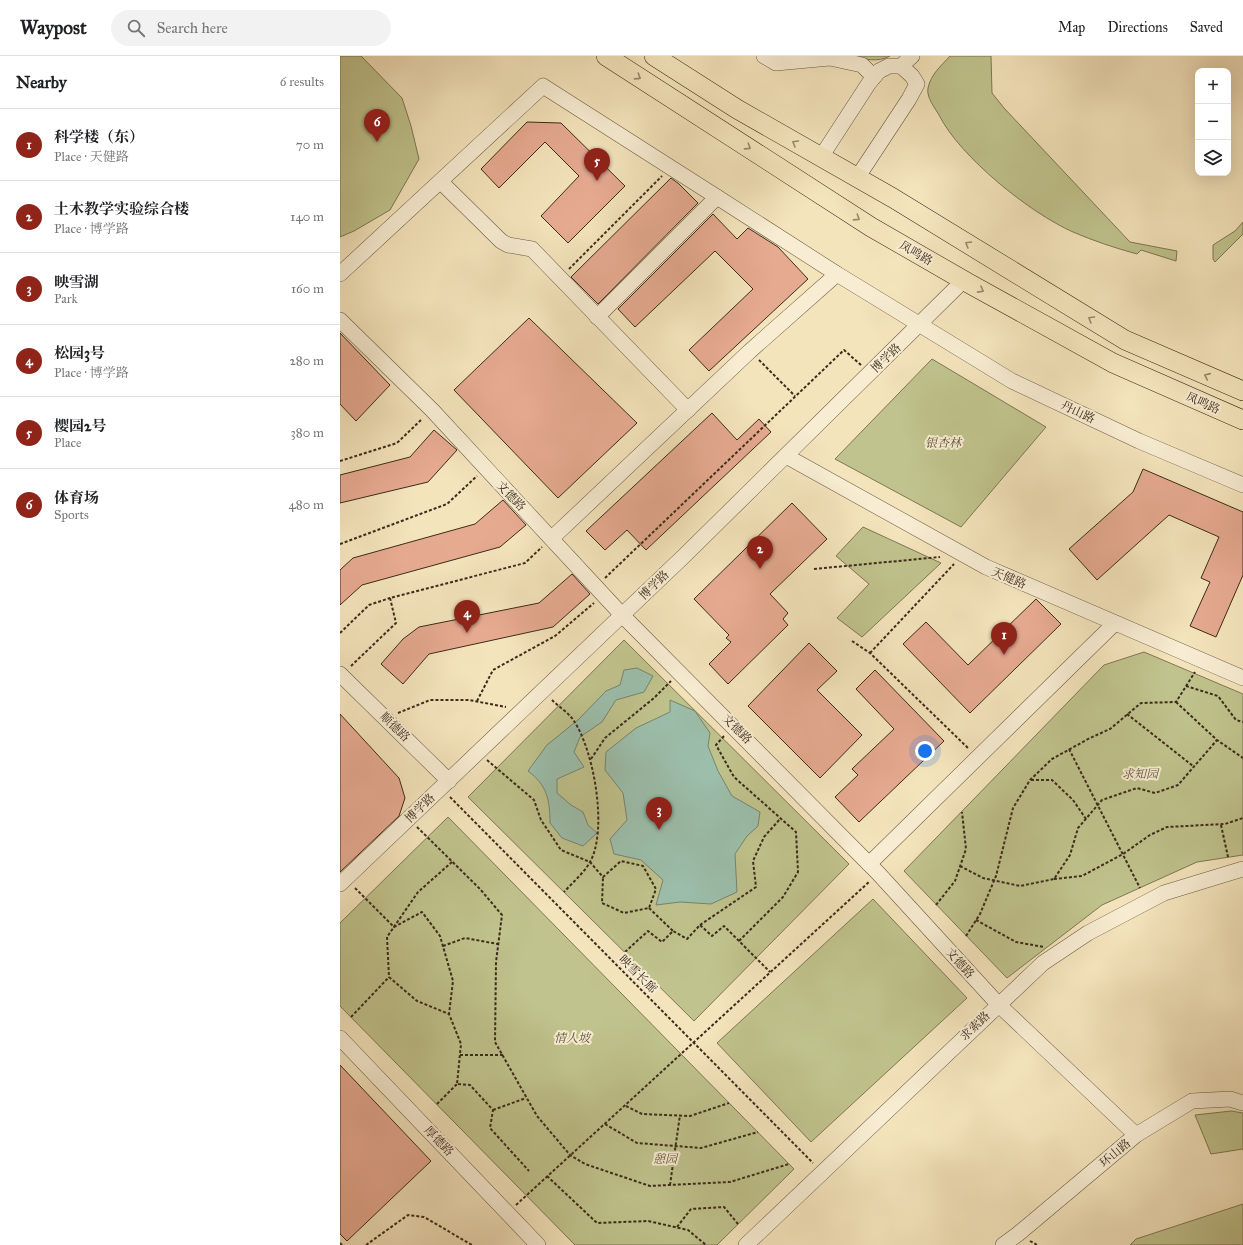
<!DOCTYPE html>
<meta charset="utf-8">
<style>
body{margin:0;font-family:"IM FELL Great Primer","Noto Serif SC",serif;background:#f2f2f2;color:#202124}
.controls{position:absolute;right:12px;top:12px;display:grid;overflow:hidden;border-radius:8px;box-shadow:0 4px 16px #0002}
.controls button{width:36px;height:36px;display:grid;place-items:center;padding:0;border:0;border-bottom:1px solid #e0e0e0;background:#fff;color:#202124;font:20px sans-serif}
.you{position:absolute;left:585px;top:695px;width:14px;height:14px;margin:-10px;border:3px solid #fff;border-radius:50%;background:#1a73e8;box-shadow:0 0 0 6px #1a73e833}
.badge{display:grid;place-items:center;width:26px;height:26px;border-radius:50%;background:#8f2418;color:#fff;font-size:13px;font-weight:700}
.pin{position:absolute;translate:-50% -33px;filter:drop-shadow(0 1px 2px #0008)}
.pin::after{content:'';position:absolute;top:21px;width:14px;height:12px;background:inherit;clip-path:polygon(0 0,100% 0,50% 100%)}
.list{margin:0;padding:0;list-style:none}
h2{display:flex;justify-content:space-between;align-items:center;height:52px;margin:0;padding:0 16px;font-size:17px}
h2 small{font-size:13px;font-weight:400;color:#757577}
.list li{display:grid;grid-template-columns:26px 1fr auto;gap:12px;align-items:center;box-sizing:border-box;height:72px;padding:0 16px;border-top:1px solid #e0e0e0}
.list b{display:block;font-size:15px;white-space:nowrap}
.list p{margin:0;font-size:13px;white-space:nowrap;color:#757577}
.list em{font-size:13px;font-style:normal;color:#757577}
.icon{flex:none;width:22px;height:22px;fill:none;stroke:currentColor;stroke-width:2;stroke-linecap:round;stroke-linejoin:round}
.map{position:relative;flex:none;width:903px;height:1189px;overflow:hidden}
header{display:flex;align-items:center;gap:24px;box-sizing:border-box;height:56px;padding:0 20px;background:#fff;border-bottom:1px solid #e0e0e0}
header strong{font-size:19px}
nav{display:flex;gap:22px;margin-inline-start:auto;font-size:14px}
.search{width:280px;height:36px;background:#f2f2f2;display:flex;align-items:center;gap:10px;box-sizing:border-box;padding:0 14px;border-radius:22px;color:#757577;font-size:15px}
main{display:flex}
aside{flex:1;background:#fff}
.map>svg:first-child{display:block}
.green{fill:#c0c38d;stroke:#7e7754}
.water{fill:#9cbfac;stroke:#768472}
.building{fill:#e6aa91;stroke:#3c2b1b}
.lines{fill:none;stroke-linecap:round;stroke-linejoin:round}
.minor-casing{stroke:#6a5943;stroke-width:16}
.major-casing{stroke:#3c2b1b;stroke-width:20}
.path{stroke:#3c2b1b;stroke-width:2;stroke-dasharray:3 2;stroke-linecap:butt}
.minor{stroke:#f8edd3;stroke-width:15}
.major{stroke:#f4e4bc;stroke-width:19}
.oneway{stroke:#98886c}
.labels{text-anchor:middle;stroke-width:4;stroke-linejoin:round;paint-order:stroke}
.street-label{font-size:12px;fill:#3c2b1b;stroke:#f8edd3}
.park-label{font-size:12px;font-style:italic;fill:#5d5138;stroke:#f8edd3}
</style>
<header>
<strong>Waypost</strong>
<div class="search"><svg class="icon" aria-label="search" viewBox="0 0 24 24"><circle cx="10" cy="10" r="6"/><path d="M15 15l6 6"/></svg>Search here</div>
<nav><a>Map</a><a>Directions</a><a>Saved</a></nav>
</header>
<main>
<aside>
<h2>Nearby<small>6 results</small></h2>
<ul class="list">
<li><span class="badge">1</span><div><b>科学楼（东）</b><p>Place · 天健路</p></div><em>70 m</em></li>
<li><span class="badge">2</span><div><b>土木教学实验综合楼</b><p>Place · 博学路</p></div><em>140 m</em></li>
<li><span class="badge">3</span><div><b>映雪湖</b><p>Park</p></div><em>160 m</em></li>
<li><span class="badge">4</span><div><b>松园3号</b><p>Place · 博学路</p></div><em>280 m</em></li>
<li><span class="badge">5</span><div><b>樱园2号</b><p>Place</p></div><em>380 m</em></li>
<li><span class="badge">6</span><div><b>体育场</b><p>Sports</p></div><em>480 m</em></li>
</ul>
</aside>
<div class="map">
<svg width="903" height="1189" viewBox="0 0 903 1189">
<rect width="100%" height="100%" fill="#f4e4bc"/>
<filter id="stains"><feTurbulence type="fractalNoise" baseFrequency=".005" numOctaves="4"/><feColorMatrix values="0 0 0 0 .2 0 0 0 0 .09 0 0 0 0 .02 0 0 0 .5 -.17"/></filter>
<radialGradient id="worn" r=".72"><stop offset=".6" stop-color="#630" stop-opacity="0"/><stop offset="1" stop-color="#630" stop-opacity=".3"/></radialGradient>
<g class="green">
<polygon points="0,0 21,0 62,42 71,70 79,103 50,154 14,175 0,181"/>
<path d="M511 0H550C537 7 525 3 511 0Z"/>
<path d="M610 0H651L652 37 664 52 790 186 837 195 836 205 801 194 797 198C775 192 754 185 733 176 690 157 620 101 599 59 595 52 586 41 588 32 591 18 601 10 610 0Z"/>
<polygon points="903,166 903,178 875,206 873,203 873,189 895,175"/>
<polygon points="592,303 706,371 621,471 495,403"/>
<polygon points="523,471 601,507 522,581 497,562 529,528 496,500"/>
<polygon points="284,584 509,808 354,965 128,741"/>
<polygon points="804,596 903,638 903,799 857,806 762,849 667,922 564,815 764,609"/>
<polygon points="108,761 454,1113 377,1189 235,1189 0,950 0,867"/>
<polygon points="533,843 627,942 471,1086 377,987"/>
<polygon points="891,1055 903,1057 903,1093 871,1098 855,1059"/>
<polygon points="903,1148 903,1189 790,1189 796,1183"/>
</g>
<g class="water">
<path d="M297 612 313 620 304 636 276 644 262 666 240 681 234 696 244 711 217 723V737L231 749 243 756 248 769 257 777 243 790 222 782 210 767C210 744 207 729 188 715L207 689 239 663 266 635 280 629 284 614Z"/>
<polygon points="330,644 355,655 370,677 368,690 378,715 392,740 420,756 418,770 407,780 395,798 397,836 371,848 340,846 316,849 323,824 301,804 274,798 270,783 287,764 283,737 265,714 266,696 296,672 330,656"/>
</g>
<g class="building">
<polygon points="187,66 221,67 285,130 228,187 201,160 239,120 205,86 159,132 141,113"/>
<polygon points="331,122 339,128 358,147 258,248 231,221"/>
<polygon points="373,158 397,183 408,172 438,191 468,223 369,315 349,294 413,233 375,195 295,271 278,253"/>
<polygon points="189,262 297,367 218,442 114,334"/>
<polygon points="0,277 50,329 16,365 0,348"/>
<polygon points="372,357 397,384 419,363 431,376 306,494 287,474 265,494 246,475"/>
<polygon points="94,374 117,394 88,426 0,447 0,419 70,401"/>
<polygon points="803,413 903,456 903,519 876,581 850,570 870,526 861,522 879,481 829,459 757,524 729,493 793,436"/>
<polygon points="163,444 186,469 160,491 22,529 0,549 0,514 13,502 135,468"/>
<polygon points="452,447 487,483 430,538 448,557 443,563 448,569 388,628 369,608 391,586 386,582 389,579 354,543"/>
<polygon points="232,518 250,538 213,571 89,598 63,628 41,608 63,583 79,571 199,547"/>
<polygon points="696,543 721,568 630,657 563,588 586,566 628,609"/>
<polygon points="469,587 497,615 477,634 522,679 480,722 408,650"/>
<polygon points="535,614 604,685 519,766 495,741 518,719 512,713 554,673 516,633"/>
<polygon points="0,658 59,722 65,742 59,760 0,816"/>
<polygon points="0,1009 91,1105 7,1185 0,1178"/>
</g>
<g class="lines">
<defs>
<g id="minor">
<polyline points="424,0 436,7 490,2 522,9 534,21"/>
<polyline points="481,101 529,27 539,15 549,10 561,10 572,0"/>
<polyline points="517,122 569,43 577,28 572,20 561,10"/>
<polyline points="101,126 161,185 168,189 192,193 348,354"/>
<polyline points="0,218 203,30 377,141 257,261"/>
<polyline points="497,218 672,325 799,385 903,429"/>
<polyline points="0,264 92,354 282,559 538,817 658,948 796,1079"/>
<polyline points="446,400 646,511 903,622"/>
<polyline points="212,482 410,295 497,218 377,141"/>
<polyline points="0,618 109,725"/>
<polyline points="529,808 775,567"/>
<polyline points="0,828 345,499 624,224"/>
<polyline points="0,982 198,1189"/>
<polyline points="406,1189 703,907 748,877 824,837 903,813"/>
<polyline points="663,1189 678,1178 796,1079 852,1045 890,1043 903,1047"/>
</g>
<g id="major">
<polyline points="266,0 531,171 630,228 773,307 903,364"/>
<polyline points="314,0 397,53 553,142 785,284 903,335"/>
</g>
</defs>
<use href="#minor" class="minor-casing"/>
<use href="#major" class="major-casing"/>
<g class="path">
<polyline points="229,213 322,120"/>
<polyline points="419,304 455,340"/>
<polyline points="0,405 57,387 82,363"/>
<polyline points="0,488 107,448 137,420"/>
<polyline points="474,513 600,501"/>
<polyline points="265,522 504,294 521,309"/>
<polyline points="0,577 29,549 50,542"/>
<polyline points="512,585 530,597 629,693"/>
<polyline points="530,597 614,508"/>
<polyline points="11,610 56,567 50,542 185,507 202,491"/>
<polyline points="846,630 878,640 896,664 903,666"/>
<path d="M212 644C219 651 229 657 234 665 254 695 268 774 250 806 244 817 232 827 224 836"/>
<polyline points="137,645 153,614 215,580 254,547"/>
<polyline points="836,646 877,684 903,702"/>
<polyline points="58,657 90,644 129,644 166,651"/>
<polyline points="787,658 853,710"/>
<polyline points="384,680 376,689 394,721 456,776 458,816 443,841 399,885"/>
<polyline points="729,693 800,832"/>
<polyline points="251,703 265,682 314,642 331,625"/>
<polyline points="147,704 194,744 201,764 221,794 250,806 263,821 281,805 303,810 316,833 309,852 284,857 262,847 263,821"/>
<polyline points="691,724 712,724 733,744 746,763"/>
<polyline points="110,741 473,1107"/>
<polyline points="881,769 888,801"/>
<polyline points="77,771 140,833 162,859 156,906 155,986 197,1060 230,1099 245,1108 310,1130 390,1126 449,1108"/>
<polyline points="112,806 78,836 47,881 49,921 77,945 109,958 121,988 117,1028 130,1029 153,1054 150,1072 189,1115"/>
<polyline points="620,810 643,822 680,830 714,823 730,799 738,772 762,744 797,732 815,737 838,729 877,684"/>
<polyline points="714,823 742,820 783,798 810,779 827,771 885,768 903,762"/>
<polyline points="15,832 54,871 82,856 100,880 113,925 109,958"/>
<polyline points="596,849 615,825 626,793 622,756"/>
<polyline points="309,852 333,875"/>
<polyline points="636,864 676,886 704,891"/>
<polyline points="360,869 416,831 413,805 424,781 440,763"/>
<polyline points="626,880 640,858 656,820 673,752 690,724 712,703 750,682 770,673 801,647 836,646 855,616"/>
<polyline points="103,890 125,882 158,888"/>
<polyline points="285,896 308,875 322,886 333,875 347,883 360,869 372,880 384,870 430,916"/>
<polyline points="11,961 49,921"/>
<polyline points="120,999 163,999"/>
<polyline points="97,1048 117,1028"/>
<polyline points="286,1050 302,1058 350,1060 389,1047"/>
<polyline points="153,1054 186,1042"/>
<polyline points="265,1068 297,1087 361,1092 418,1076"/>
<polyline points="207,1120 257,1167 308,1165 348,1174 366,1189"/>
<polyline points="330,1129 340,1059"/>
<polyline points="176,1149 529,826"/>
<polyline points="337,1171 351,1153 384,1151 398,1168"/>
<polyline points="690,1185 697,1189"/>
<polyline points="0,1187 2,1189"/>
<polyline points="26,1189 68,1159 84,1161 132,1189"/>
</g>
<use href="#minor" class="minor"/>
<use href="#major" class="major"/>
</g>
<defs><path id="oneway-chevron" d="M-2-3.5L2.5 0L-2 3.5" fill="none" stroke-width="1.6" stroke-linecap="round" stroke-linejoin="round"/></defs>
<g class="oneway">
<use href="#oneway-chevron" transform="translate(298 21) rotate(33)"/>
<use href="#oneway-chevron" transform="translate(455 87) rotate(-150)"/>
<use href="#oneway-chevron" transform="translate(408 91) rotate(33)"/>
<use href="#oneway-chevron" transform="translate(517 162) rotate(33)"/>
<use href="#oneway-chevron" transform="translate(628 188) rotate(-149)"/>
<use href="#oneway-chevron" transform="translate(641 234) rotate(29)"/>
<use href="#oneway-chevron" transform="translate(751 263) rotate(-149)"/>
<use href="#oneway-chevron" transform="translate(867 320) rotate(-156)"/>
</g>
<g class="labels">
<g class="street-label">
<text transform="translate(576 197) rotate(30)" y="4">凤鸣路</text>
<text transform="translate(546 302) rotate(-44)" y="4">博学路</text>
<text transform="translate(863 347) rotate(24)" y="4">凤鸣路</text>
<text transform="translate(738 356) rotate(25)" y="4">丹山路</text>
<text transform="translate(171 440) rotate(46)" y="4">文德路</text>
<text transform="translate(669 522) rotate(23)" y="4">天健路</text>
<text transform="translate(314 529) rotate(-44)" y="4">博学路</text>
<text transform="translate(55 671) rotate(44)" y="4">顺德路</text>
<text transform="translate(397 673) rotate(45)" y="4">文德路</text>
<text transform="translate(80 752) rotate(-44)" y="4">博学路</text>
<text transform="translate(620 907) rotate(48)" y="4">文德路</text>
<text transform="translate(298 918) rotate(45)" y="4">映雪长廊</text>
<text transform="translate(635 970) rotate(-44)" y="4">求索路</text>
<text transform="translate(99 1085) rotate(46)" y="4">厚德路</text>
<text transform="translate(775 1097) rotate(-40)" y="4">环山路</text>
</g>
<g class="park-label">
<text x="603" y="391">银杏林</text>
<text x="800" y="722">求知园</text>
<text x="232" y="986">情人坡</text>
<text x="325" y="1107">憩园</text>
</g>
</g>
<rect width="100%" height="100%" filter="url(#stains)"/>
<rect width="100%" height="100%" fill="url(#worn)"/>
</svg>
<div class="controls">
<button>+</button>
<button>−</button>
<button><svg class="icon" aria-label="layers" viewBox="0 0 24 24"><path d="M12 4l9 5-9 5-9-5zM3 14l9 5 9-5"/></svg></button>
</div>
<div class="you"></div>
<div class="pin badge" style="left:664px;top:599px">1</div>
<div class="pin badge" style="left:420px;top:513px">2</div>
<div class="pin badge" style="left:319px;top:774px">3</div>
<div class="pin badge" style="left:127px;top:577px">4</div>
<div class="pin badge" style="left:257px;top:125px">5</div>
<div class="pin badge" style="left:37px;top:86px">6</div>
</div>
</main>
